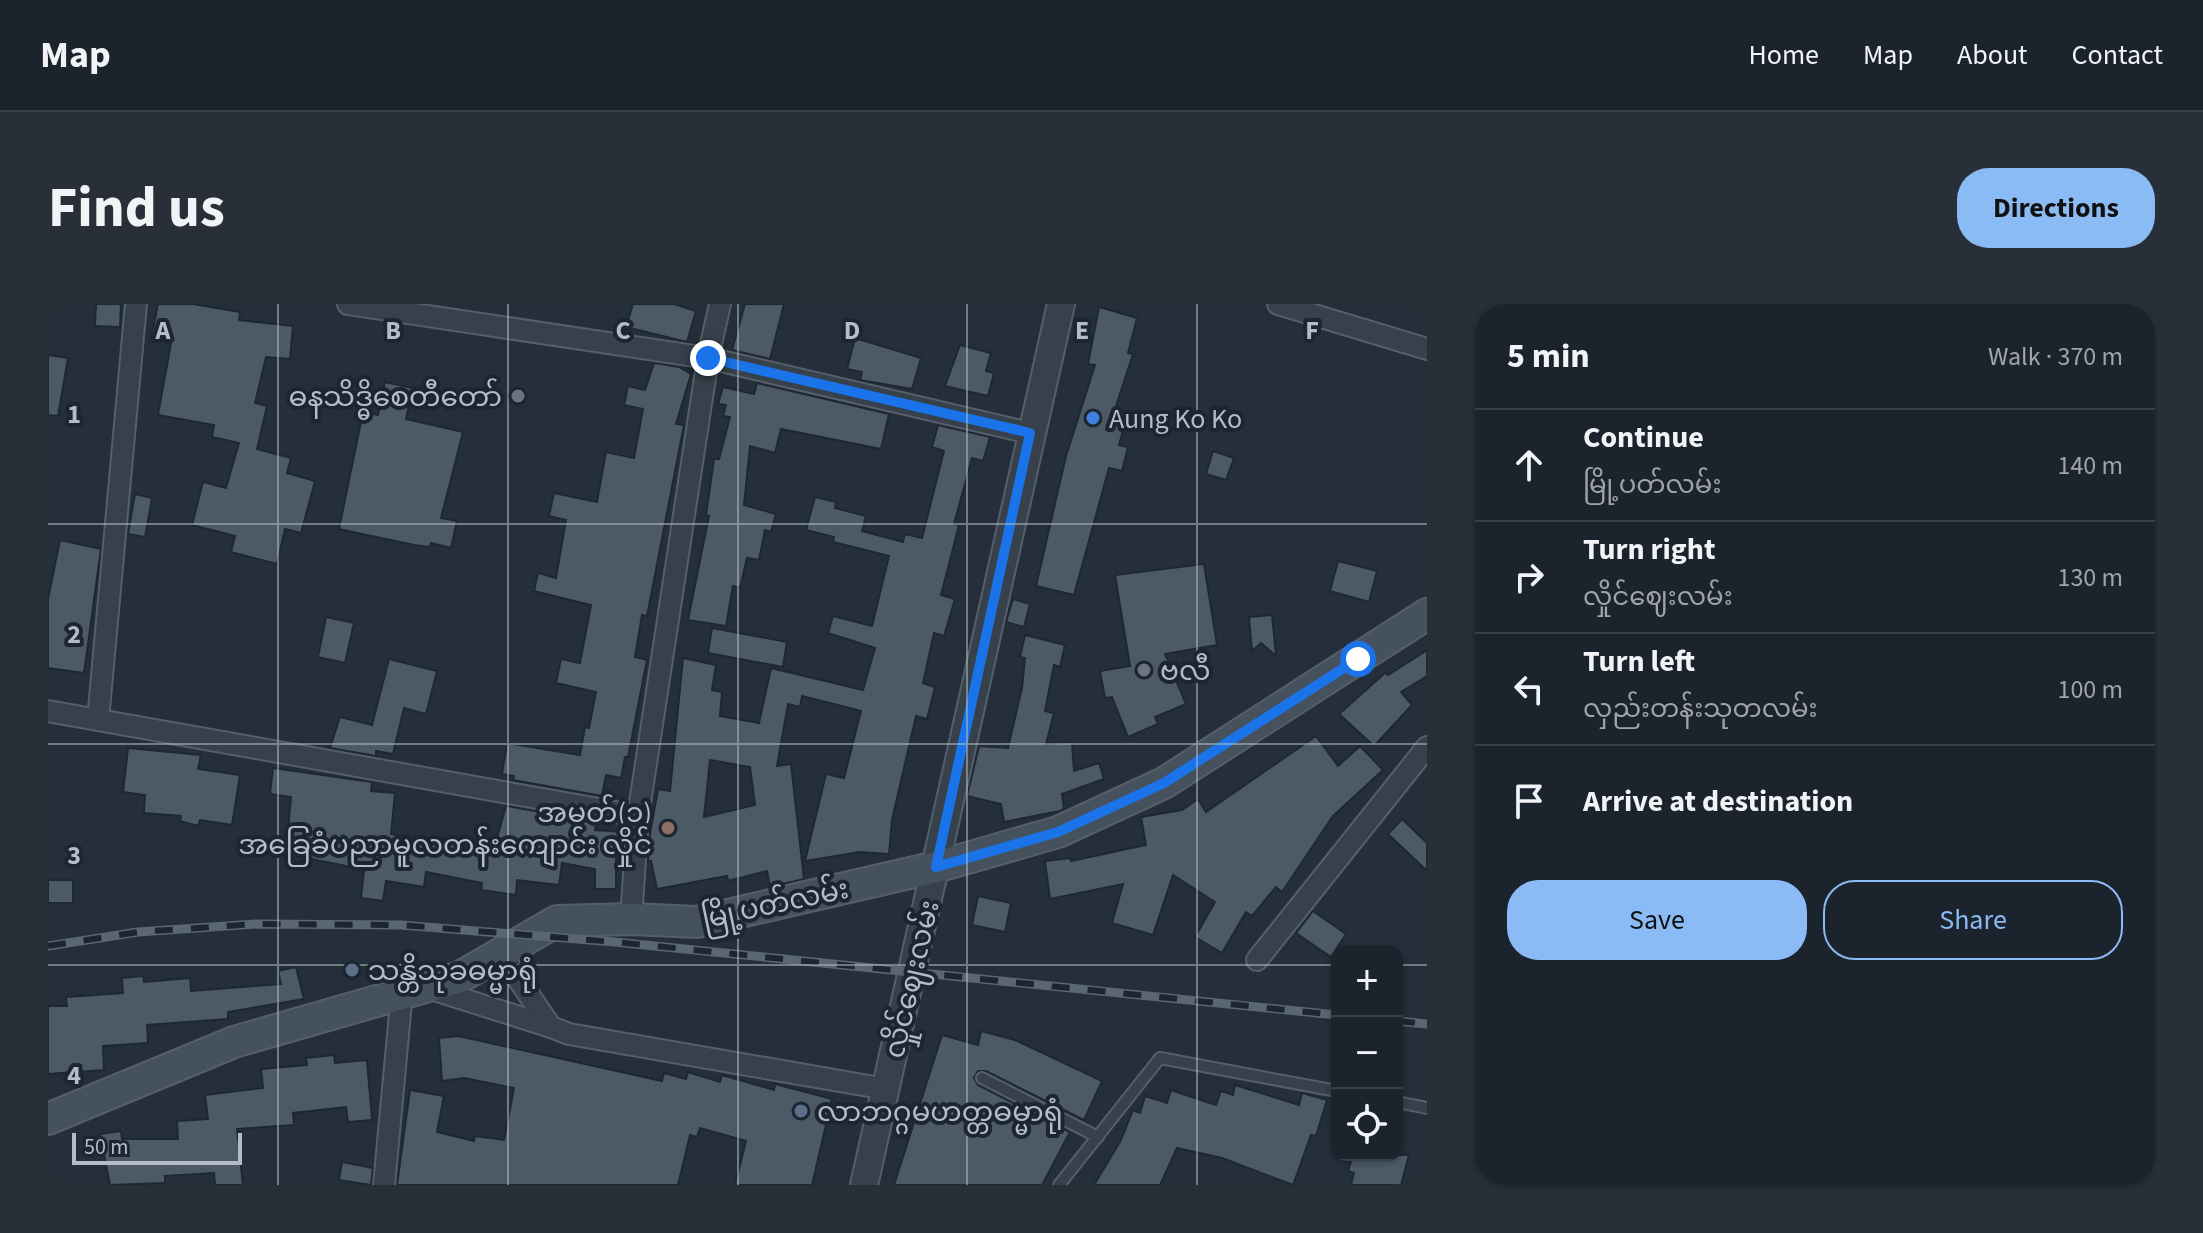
<!DOCTYPE html>
<meta charset="utf-8">
<style>
body{margin:0;font-family:"Source Sans 3","Noto Sans Myanmar",sans-serif;background:#282f38;color:#f1f3f6}
.controls{position:absolute;right:24px;bottom:24px;display:grid;overflow:hidden;border-radius:16px;box-shadow:0 2px 6px #0004}
.controls button{width:72px;height:72px;display:grid;place-items:center;padding:0;border:0;border-bottom:2px solid #394048;background:#1b232c;color:#f1f3f6;font:40px sans-serif}
.scale{position:absolute;left:24px;bottom:20px;width:170px;box-sizing:border-box;padding-left:8px;border:4px solid #b3bcc7;border-top:0;font-size:22px;line-height:28px;white-space:nowrap;color:#b3bcc7;-webkit-text-stroke:6px #1d2630;paint-order:stroke}
.stop{position:absolute;width:24px;height:24px;margin:-18px;border:6px solid #1a73e8;border-radius:50%;background:#fff}
.stop.end{background:#1a73e8;border-color:#fff;box-shadow:0 2px 8px #0008}
.list{margin:0;padding:0;list-style:none}
h2{display:flex;justify-content:space-between;align-items:center;height:104px;margin:0;padding:0 32px;font-size:34px}
h2 small{font-size:26px;font-weight:400;color:#a0a4a9}
.list li{display:grid;grid-template-columns:52px 1fr auto;gap:24px;align-items:center;box-sizing:border-box;height:112px;padding:0 32px;border-top:2px solid #394048}
.list b{display:block;font-size:30px;white-space:nowrap}
.list p{margin:0;font-size:26px;white-space:nowrap;color:#a0a4a9}
.list em{font-size:26px;font-style:normal;color:#a0a4a9}
.actions{display:flex;gap:16px;padding:24px 32px}
.actions a{flex:1;padding:18px 0;border:2px solid #8bbbf4;border-radius:32px;text-align:center;font-size:28px;color:#8bbbf4}
.actions .main{background:#8bbbf4;color:#111}
.icon{flex:none;width:44px;height:44px;fill:none;stroke:currentColor;stroke-width:2;stroke-linecap:round;stroke-linejoin:round}
.map{position:relative;flex:none;width:1379px;height:881px;overflow:hidden;border-radius:32px}
header{display:flex;align-items:center;gap:48px;box-sizing:border-box;height:112px;padding:0 40px;background:#1b232c;border-bottom:2px solid #394048}
header strong{font-size:38px}
nav{display:flex;gap:44px;margin-inline-start:auto;font-size:28px}
.intro{display:flex;align-items:center;justify-content:space-between;box-sizing:border-box;height:192px;padding:0 48px}
h1{margin:0;font-size:56px}
.button{padding:20px 36px;border-radius:32px;background:#8bbbf4;color:#111;font-size:28px;font-weight:700}
main{display:flex;gap:48px;padding:0 48px}
aside{flex:1;background:#1b232c;border-radius:32px;box-shadow:0 2px 6px #0004}
.map>svg:first-child{display:block}
.building{fill:#4c5a67;stroke:#1f2832;stroke-width:2;fill-rule:evenodd}
.lines{fill:none;stroke-linecap:round;stroke-linejoin:round}
.service-casing{stroke:#565f69;stroke-width:14}
.minor-casing{stroke:#565f69;stroke-width:24}
.tertiary-casing{stroke:#565f69;stroke-width:30}
.secondary-casing{stroke:#565f69;stroke-width:34}
.service{stroke:#37414b;stroke-width:10}
.minor{stroke:#37414b;stroke-width:20}
.tertiary{stroke:#37414b;stroke-width:26}
.secondary{stroke:#46515e;stroke-width:30}
.rail-casing{stroke:#5a6672;stroke-width:9}
.rail{stroke:#1d2630;stroke-width:6;stroke-dasharray:18;stroke-linecap:butt}
.route{stroke:#1a73e8;stroke-width:10}
.grid{fill:none;stroke:#b3bcc7;stroke-width:2;stroke-opacity:0.55}
.worship-dot{fill:#6b7280;stroke:#1d2630;stroke-width:3}
.shop-dot{fill:#3f7fe0;stroke:#1d2630;stroke-width:3}
.education-dot{fill:#8d6e63;stroke:#1d2630;stroke-width:3}
.service-dot{fill:#5c6f8a;stroke:#1d2630;stroke-width:3}
.labels{text-anchor:middle;stroke-width:8;stroke-linejoin:round;paint-order:stroke}
.poi-label{font-size:28px;fill:#b3bcc7;stroke:#1d2630;text-anchor:start}
.street-label{font-size:28px;fill:#b3bcc7;stroke:#1d2630}
.grid-label{font-size:26px;text-anchor:middle;font-weight:bold;fill:#b3bcc7;stroke:#1d2630;stroke-width:8;stroke-linejoin:round;paint-order:stroke}
</style>
<header>
<strong>Map</strong>
<nav><a>Home</a><a>Map</a><a>About</a><a>Contact</a></nav>
</header>
<div class="intro"><h1>Find us</h1><a class="button">Directions</a></div>
<main>
<div class="map">
<svg width="1379" height="881" viewBox="0 0 1379 881">
<rect width="100%" height="100%" fill="#242f3b"/>
<g class="building">
<polygon points="48,0 73,0 72,23 47,22"/>
<polygon points="110,0 145,0 192,8 191,16 245,22 242,55 218,53 207,99 219,102 209,145 243,154 239,169 267,177 253,229 237,225 229,260 183,248 187,232 144,221 155,178 178,184 191,139 164,133 166,121 110,111 123,39 103,35"/>
<polygon points="585,0 626,0 648,7 639,38 578,23"/>
<polygon points="697,0 736,0 722,55 684,46"/>
<polygon points="1051,3 1089,14 1080,49 1085,50 1066,108 1079,112 1071,141 1080,143 1074,167 1061,164 1026,291 988,282 1018,152 1047,61 1040,60"/>
<polygon points="807,34 873,54 864,85 812,76 814,68 799,65"/>
<polygon points="912,41 943,49 938,67 946,69 940,92 897,82"/>
<polygon points="0,51 20,54 10,112 0,111"/>
<polygon points="606,59 631,63 643,70 628,120 636,121 599,312 594,311 587,353 599,356 580,453 577,453 573,474 558,471 554,492 465,476 466,472 454,470 459,439 532,451 537,423 541,424 548,388 508,379 513,355 532,359 543,301 486,287 490,269 508,274 518,216 501,212 506,189 549,198 558,148 586,154 595,105 576,101 580,82 597,86"/>
<polygon points="337,78 364,84 358,115 415,128 393,214 409,217 403,244 383,239 382,243 366,241 291,225 315,108 330,111"/>
<polygon points="709,79 841,110 833,145 733,125 727,149 702,142 696,201 728,210 723,228 717,226 711,256 699,254 692,284 685,282 678,322 640,316 661,212 658,211 666,155 671,155 682,113 675,112 678,101 670,100 675,83 706,90"/>
<path d="M890 121 942 133 935 157 924 154 906 220 911 221 893 291 907 295 896 332 886 329 875 379 887 383 879 415 868 412 844 516 841 550 812 548 757 557 778 470 796 474 813 407 754 392 752 403 740 400 729 462 743 460 756 575 722 583 719 567 680 577 679 572 609 585 603 557H600L602 530 610 485 622 487 635 354 668 361 664 386 674 388 672 412 711 419 723 364 815 386 827 344 780 329 785 312 824 322 841 252 785 238 786 233 758 226 767 193 788 198 787 204 818 212 814 227 855 238 857 230 874 234 896 147 884 143ZM662 456 702 463 707 501 656 513Z"/>
<polygon points="1165,147 1186,154 1178,176 1158,170"/>
<polygon points="87,190 104,194 97,233 80,230"/>
<polygon points="12,236 53,245 36,369 0,364 0,295"/>
<polygon points="1290,257 1329,267 1321,298 1282,287"/>
<polygon points="1156,260 1169,341 1117,350 1138,400 1107,413 1110,420 1080,433 1064,393 1057,394 1052,367 1082,362 1067,271"/>
<polygon points="965,295 982,300 976,323 958,318"/>
<polygon points="1224,311 1228,352 1213,339 1204,347 1201,313"/>
<polygon points="278,313 306,319 297,359 270,353"/>
<polygon points="664,324 739,338 735,363 660,349"/>
<polygon points="977,331 1017,341 1012,363 1006,361 997,407 1006,409 998,440 1024,438 1026,467 1051,459 1056,475 1014,490 1016,505 1012,507 956,518 953,500 919,492 931,442 960,444 974,384 977,354 972,353"/>
<polygon points="1379,346 1379,372 1353,388 1364,401 1326,442 1291,410 1337,369 1340,371"/>
<polygon points="341,355 389,367 378,410 356,404 345,450 328,447 328,452 282,444 292,413 324,421"/>
<polygon points="1268,432 1290,462 1312,442 1335,466 1285,512 1234,588 1228,583 1204,612 1198,608 1174,649 1147,633 1167,598 1125,571 1105,631 1064,619 1075,580 1002,595 997,557 1022,554 1023,557 1098,541 1093,513 1134,506 1150,495 1158,508"/>
<polygon points="80,444 153,451 150,465 192,471 184,521 152,516 150,522 132,517 133,512 96,509 97,491 75,488"/>
<polygon points="225,464 324,478 323,487 347,489 343,530 392,538 393,534 412,537 411,542 445,548 458,502 549,518 547,526 576,528 574,555 568,554 568,585 547,585 547,565 514,559 511,581 469,576 468,591 433,586 434,579 378,568 376,583 338,577 335,597 313,594 316,567 313,565 238,550 243,493 222,490"/>
<polygon points="1354,515 1379,539 1379,567 1340,530"/>
<rect x="0" y="576" width="25" height="23"/>
<polygon points="930,592 963,599 957,628 924,621"/>
<polygon points="1265,607 1298,630 1283,653 1248,629"/>
<polygon points="248,663 256,695 180,708 180,715 99,721 100,739 55,742 56,766 0,770 0,702 19,702 18,693 75,689 74,674 95,672 96,678 142,674 143,687 233,680 230,667"/>
<polygon points="933,727 967,736 1054,777 1036,816 938,767 930,767 926,774 930,781 1022,828 994,881 846,881 894,731 930,741"/>
<polygon points="410,732 614,777 616,769 638,775 640,768 672,778 674,771 726,786 727,780 784,795 764,881 687,881 698,837 652,824 649,833 642,831 630,881 349,881 362,786 396,792 389,828 426,837 427,832 456,836 466,784 416,774 394,777 391,734"/>
<polygon points="286,751 287,759 319,756 324,816 300,818 298,803 245,809 246,821 189,825 195,881 167,881 166,869 117,872 117,879 62,881 52,830 73,827 74,835 130,835 129,817 160,815 157,791 215,784 213,765 259,761 258,754"/>
<polygon points="1187,781 1251,801 1254,789 1279,796 1268,832 1263,831 1245,881 1174,854 1129,844 1112,881 1046,881 1073,836 1085,806 1092,809 1097,792 1119,799 1123,786 1168,801 1173,787 1185,791"/>
<polygon points="1305,851 1361,851 1353,881 1303,881 1306,869 1300,867"/>
<polygon points="294,858 325,864 323,881 291,876"/>
</g>
<g class="lines">
<defs>
<g id="service">
<polyline points="934,774 1050,833"/>
<polyline points="1349,798 1379,804"/>
<polyline points="1011,881 1112,754 1289,787"/>
</g>
<g id="minor">
<polyline points="300,0 660,54 982,129"/>
<polyline points="1230,0 1379,45"/>
<polyline points="0,407 590,512"/>
<polyline points="50,416 88,0"/>
<polyline points="583,615 590,512 660,54 672,0"/>
<polyline points="453,650 503,723 521,730 838,785"/>
<polyline points="1209,656 1379,443"/>
<polyline points="377,683 503,723"/>
<polyline points="336,881 354,688"/>
</g>
<polyline id="tertiary" points="816,881 1013,0"/>
<polyline id="secondary" points="0,815 186,738 412,673 509,617 583,615 649,618 888,563 1010,528 1116,479 1379,310"/>
</defs>
<use href="#service" class="service-casing"/>
<use href="#minor" class="minor-casing"/>
<use href="#tertiary" class="tertiary-casing"/>
<use href="#secondary" class="secondary-casing"/>
<use href="#service" class="service"/>
<use href="#minor" class="minor"/>
<use href="#tertiary" class="tertiary"/>
<use href="#secondary" class="secondary"/>
<defs>
<g id="rail">
<polyline points="0,642 90,628 208,620 353,621 567,638 1289,711"/>
<polyline points="1349,717 1379,720"/>
</g>
</defs>
<use href="#rail" class="rail-casing"/>
<use href="#rail" class="rail"/>
</g>
<g class="lines">
<polyline class="route" points="660,54 982,129 888,563 1010,528 1116,479 1310,355"/>
</g>
<path class="grid" d="M230 0V881M460 0V881M690 0V881M919 0V881M1149 0V881M0 220H1379M0 440H1379M0 661H1289M1349 661H1379"/>
<g class="worship-dot">
<circle cx="470" cy="92" r="8"/>
<circle cx="1096" cy="366" r="8"/>
</g>
<circle class="shop-dot" cx="1045" cy="114" r="8"/>
<circle class="education-dot" cx="620" cy="524" r="8"/>
<g class="service-dot">
<circle cx="304" cy="666" r="8"/>
<circle cx="753" cy="807" r="8"/>
</g>
<g class="labels">
<g class="poi-label">
<text x="454" y="102" text-anchor="end">ဓနသိဒ္ဓိစေတီတော်</text>
<text x="1061" y="124">Aung Ko Ko</text>
<text x="1112" y="376">ဗလီ</text>
<text x="604" y="518" text-anchor="end">အမှတ်(၁)<tspan x="604" dy="32">အခြေခံပညာမူလတန်းကျောင်း လှိုင်</tspan></text>
<text x="320" y="676">သန္တိသုခဓမ္မာရုံ</text>
<text x="769" y="817">လာဘဂ္ဂမဟတ္တဓမ္မာရုံ</text>
</g>
<g class="street-label">
<text transform="translate(727 599) rotate(-12)" y="10">မြို့ပတ်လမ်း</text>
<text transform="translate(863 675) rotate(-77)" y="10">လှိုင်ဈေးလမ်း</text>
</g>
</g>
<g class="grid-label">
<text x="115" y="35">A</text>
<text x="345" y="35">B</text>
<text x="575" y="35">C</text>
<text x="804" y="35">D</text>
<text x="1034" y="35">E</text>
<text x="1264" y="35">F</text>
<text x="26" y="119">1</text>
<text x="26" y="339">2</text>
<text x="26" y="560">3</text>
<text x="26" y="780">4</text>
</g>
</svg>
<div class="controls">
<button>+</button>
<button>−</button>
<button><svg class="icon" aria-label="locate" viewBox="0 0 24 24"><circle cx="12" cy="12" r="6"/><path d="M12 2v4M12 18v4M2 12h4M18 12h4"/></svg></button>
</div>
<div class="scale">50 m</div>
<div class="stop" style="left:1310px;top:355px"></div>
<div class="stop end" style="left:660px;top:54px"></div>
</div>
<aside>
<h2>5 min<small>Walk · 370 m</small></h2>
<ul class="list">
<li><svg class="icon" aria-label="ahead" viewBox="0 0 24 24"><path d="M12 20V5M6 11l6-6 6 6"/></svg><div><b>Continue</b><p>မြို့ပတ်လမ်း</p></div><em>140 m</em></li>
<li><svg class="icon" aria-label="right" viewBox="0 0 24 24"><path d="M7 20v-9h11M14 6l5 5-5 5"/></svg><div><b>Turn right</b><p>လှိုင်ဈေးလမ်း</p></div><em>130 m</em></li>
<li><svg class="icon" aria-label="left" viewBox="0 0 24 24"><path d="M17 20v-9H6M10 6l-5 5 5 5"/></svg><div><b>Turn left</b><p>လှည်းတန်းသုတလမ်း</p></div><em>100 m</em></li>
<li><svg class="icon" aria-label="arrive" viewBox="0 0 24 24"><path d="M6 21V4h12l-3 4 3 4H6"/></svg><div><b>Arrive at destination</b></div></li>
</ul>
<div class="actions"><a class="main">Save</a><a>Share</a></div>
</aside>
</main>
